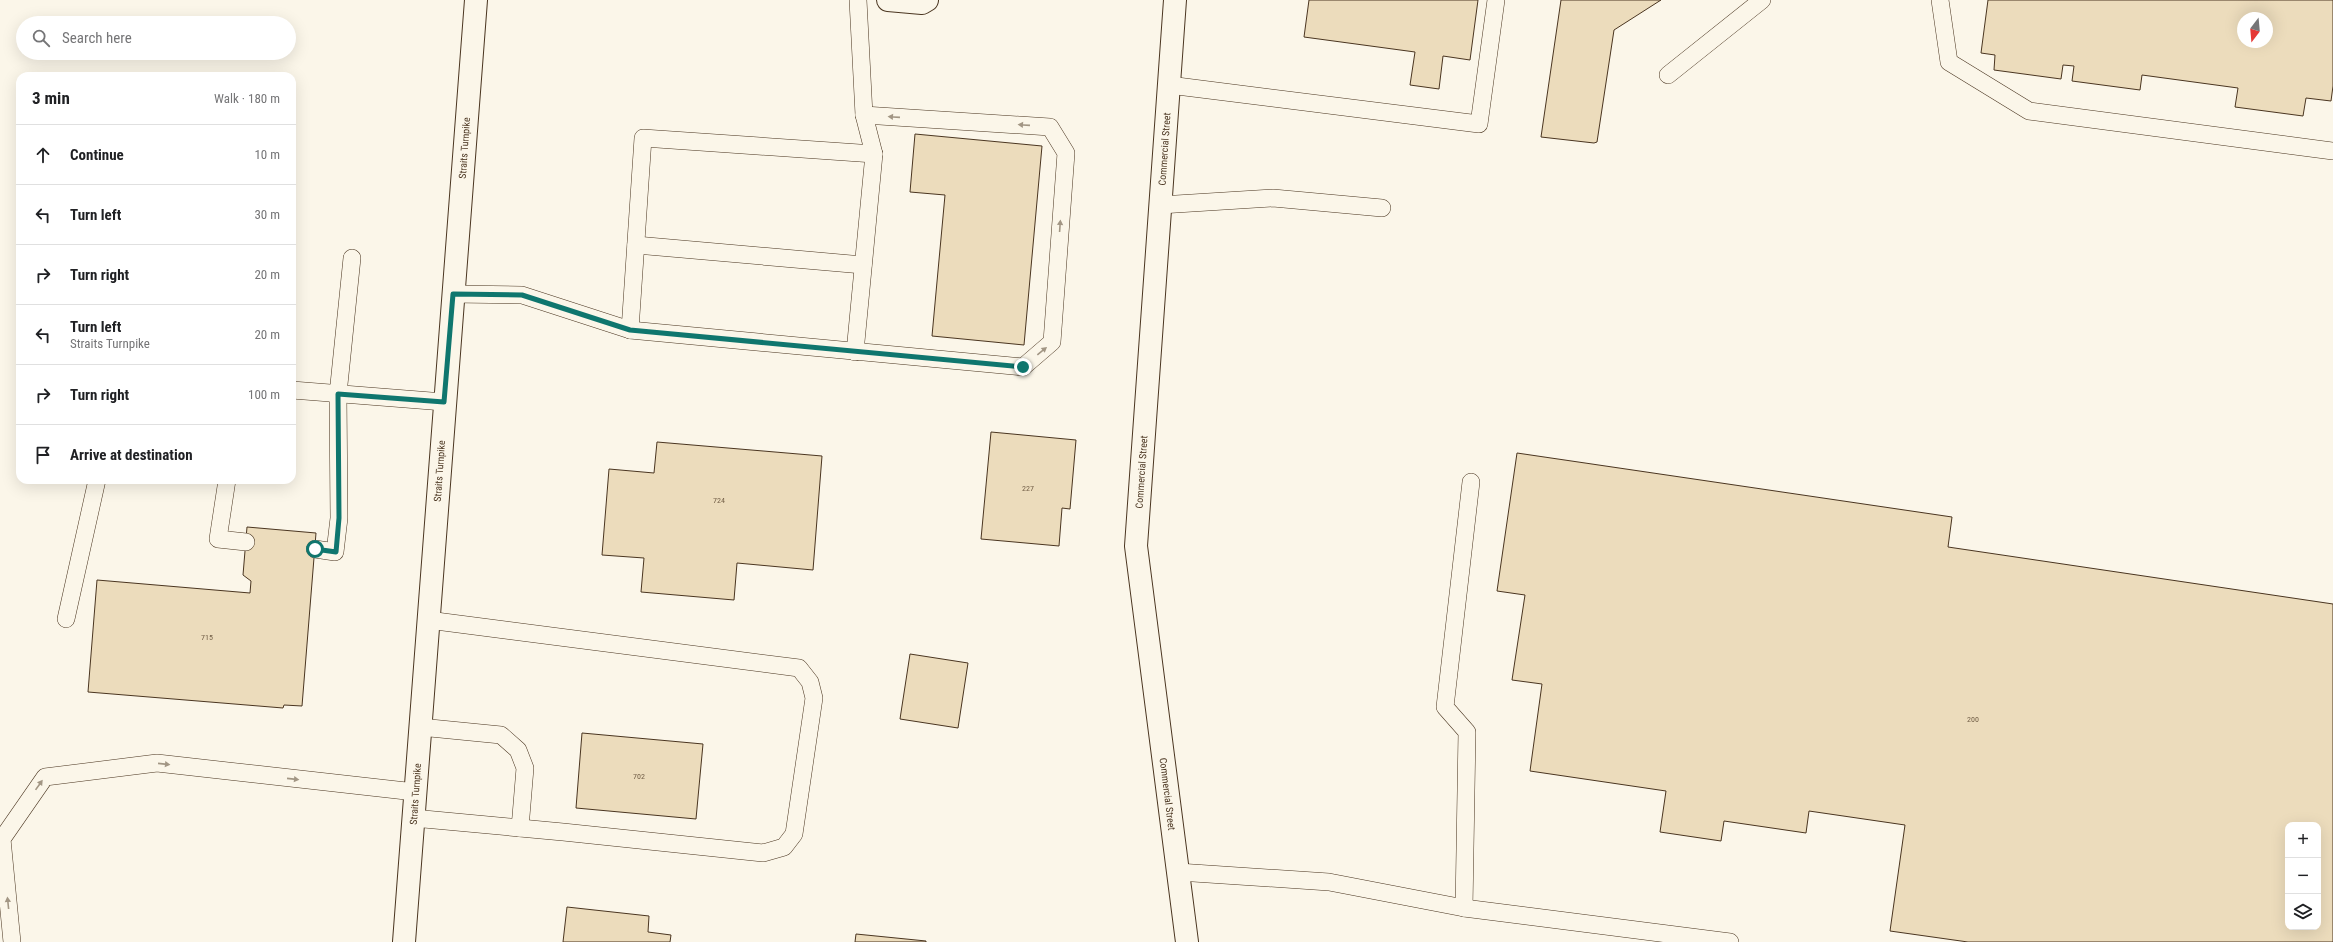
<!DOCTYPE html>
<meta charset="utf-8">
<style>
body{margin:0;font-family:"Roboto Condensed",sans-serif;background:#f6f6f6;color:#202124}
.controls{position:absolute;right:12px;bottom:12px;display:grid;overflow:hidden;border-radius:8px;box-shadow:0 4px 16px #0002}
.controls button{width:36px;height:36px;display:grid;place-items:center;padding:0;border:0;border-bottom:1px solid #e0e0e0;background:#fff;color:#202124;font:20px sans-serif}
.compass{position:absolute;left:2237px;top:12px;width:36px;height:36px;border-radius:50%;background:#fff;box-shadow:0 4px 16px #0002;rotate:196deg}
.stop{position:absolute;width:12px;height:12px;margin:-9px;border:3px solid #0f766e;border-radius:50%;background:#fff}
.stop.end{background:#0f766e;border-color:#fff;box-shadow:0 1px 4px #0008}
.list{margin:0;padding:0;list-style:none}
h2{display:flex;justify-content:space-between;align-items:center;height:52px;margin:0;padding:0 16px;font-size:17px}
h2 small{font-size:13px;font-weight:400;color:#757577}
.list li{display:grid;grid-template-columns:26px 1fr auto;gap:12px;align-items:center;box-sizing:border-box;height:60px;padding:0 16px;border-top:1px solid #e0e0e0}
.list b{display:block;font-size:15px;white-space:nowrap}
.list p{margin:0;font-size:13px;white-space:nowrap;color:#757577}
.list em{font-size:13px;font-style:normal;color:#757577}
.icon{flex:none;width:22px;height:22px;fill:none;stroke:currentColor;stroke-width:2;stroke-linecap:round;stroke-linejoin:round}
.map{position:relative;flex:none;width:2333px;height:942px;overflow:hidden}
.search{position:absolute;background:#fff;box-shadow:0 4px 16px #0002;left:16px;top:16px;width:280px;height:44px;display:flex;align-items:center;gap:10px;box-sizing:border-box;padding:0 14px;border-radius:22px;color:#757577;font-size:15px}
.panel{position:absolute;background:#fff;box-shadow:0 4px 16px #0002;left:16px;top:72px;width:280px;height:412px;border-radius:12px}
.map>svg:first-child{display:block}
.building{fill:#ecdcbc;stroke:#4a3520;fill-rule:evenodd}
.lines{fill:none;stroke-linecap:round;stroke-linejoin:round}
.service-casing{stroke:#4a3520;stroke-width:18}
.minor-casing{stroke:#4a3520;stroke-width:24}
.primary-casing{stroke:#4a3520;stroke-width:24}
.service{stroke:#fbf6e9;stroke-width:17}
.minor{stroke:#fbf6e9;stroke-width:22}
.primary{stroke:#fbf6e9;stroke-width:22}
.oneway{fill:#a29684}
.route{stroke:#0f766e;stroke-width:5}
.labels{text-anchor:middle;stroke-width:3;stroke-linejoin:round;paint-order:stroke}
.number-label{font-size:8px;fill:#725f47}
.street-label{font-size:10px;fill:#4a3520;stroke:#fbf6e9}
</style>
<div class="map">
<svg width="2333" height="942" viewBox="0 0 2333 942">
<rect width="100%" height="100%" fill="#fbf6e9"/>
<g class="building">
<polygon points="1309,0 1478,0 1470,60 1443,56 1439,89 1410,85 1415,52 1304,37"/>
<polygon points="1561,0 1661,0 1614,30 1597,142 1594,143 1541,137"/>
<path d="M1988 0H2333V86L2331 101 2306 98 2303 116 2235 107 2238 88 2142 75 2140 90 2072 81 2074 66 2063 65 2061 79 1994 70 1995 55 1981 53ZM2243 18H2267V42H2243Z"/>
<polygon points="915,134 1042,146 1024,345 932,336 945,195 910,192"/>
<polygon points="991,432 1076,440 1070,509 1062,508 1059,546 981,539"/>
<polygon points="657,442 822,456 813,570 737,563 734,600 641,592 644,558 602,555 609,469 654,473"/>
<path d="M1517 453 1952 517 1948 547 2333 604V942H1968L1890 931 1905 825 1809 811 1806 833 1724 821 1721 841 1660 832 1666 791 1530 771 1542 684 1512 680 1525 595 1497 591ZM2288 825H2318V927H2288Z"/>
<polygon points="247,527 316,533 302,706 284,705 283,708 88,692 97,580 250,593 251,581 243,575"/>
<polygon points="910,654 968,663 958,728 900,719"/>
<polygon points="582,733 703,744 696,819 576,808"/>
<polygon points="567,907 649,916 648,932 671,935 670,942 563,942"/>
<polygon points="856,934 926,941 926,942 855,942"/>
</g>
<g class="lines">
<defs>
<g id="service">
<polyline points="1940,0 1949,62 2029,111 2333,151"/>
<polyline points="1668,75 1762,0"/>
<polyline points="1169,85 1479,124 1496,0"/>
<polyline points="1160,205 1273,198 1382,208"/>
<polyline points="636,245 863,265"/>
<polyline points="453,294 522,295 630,330 1023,367 1052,342 1066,153 1050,127 864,115"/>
<polyline points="630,330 643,138 874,154"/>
<polyline points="855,352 874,154 864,115 858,0"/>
<polyline points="292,390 444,402"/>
<polyline points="227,480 218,539 246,542"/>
<polyline points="315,549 335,552 339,518 338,394 352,258"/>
<polyline points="66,619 97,480"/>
<polyline points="420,727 501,735 518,750 525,768 520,828"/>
<polyline points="413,818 563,832 763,853 784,847 794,834 814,698 810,682 799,668 428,620"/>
<polyline points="1178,872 1329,882 1464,908 1730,942"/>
<polyline points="1464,908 1467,732 1445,707 1471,482"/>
<polyline points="12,942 2,839 45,777 157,763 415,792"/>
</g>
<g id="minor">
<polyline points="888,0 922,3 927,0"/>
<polyline points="1175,0 1136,546 1187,942"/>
</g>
<polyline id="primary" points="404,942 476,0"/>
</defs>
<use href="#service" class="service-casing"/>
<use href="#minor" class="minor-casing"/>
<use href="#primary" class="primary-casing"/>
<use href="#service" class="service"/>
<use href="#minor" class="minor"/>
<use href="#primary" class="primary"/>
</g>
<defs><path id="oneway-solid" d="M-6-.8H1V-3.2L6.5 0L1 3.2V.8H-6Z"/></defs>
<g class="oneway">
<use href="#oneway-solid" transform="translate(894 117) rotate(-176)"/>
<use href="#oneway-solid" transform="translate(1024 125) rotate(-176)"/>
<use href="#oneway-solid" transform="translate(1060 226) rotate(-86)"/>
<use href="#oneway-solid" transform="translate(1042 351) rotate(-39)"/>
<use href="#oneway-solid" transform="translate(164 764) rotate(6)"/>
<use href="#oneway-solid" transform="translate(293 779) rotate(6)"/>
<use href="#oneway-solid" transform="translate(39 785) rotate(-55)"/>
<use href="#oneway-solid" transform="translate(8 903) rotate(-96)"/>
</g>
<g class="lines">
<polyline class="route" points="315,549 336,552 339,518 338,394 444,402 453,294 522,295 630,330 1023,367"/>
</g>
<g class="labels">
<g class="number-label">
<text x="1028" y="491">227</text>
<text x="719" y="503">724</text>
<text x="207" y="640">715</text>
<text x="1973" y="722">200</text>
<text x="639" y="779">702</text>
</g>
<g class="street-label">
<text transform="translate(464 148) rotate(-86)" y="4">Straits Turnpike</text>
<text transform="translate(1164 149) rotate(-86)" y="4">Commercial Street</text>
<text transform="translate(439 471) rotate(-86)" y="4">Straits Turnpike</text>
<text transform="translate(1141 472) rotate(-86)" y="4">Commercial Street</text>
<text transform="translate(415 794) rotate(-86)" y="4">Straits Turnpike</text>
<text transform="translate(1168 794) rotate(83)" y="4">Commercial Street</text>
</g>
</g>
</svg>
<div class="controls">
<button>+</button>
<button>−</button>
<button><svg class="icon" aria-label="layers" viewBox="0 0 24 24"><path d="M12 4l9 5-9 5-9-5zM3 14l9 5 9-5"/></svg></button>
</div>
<svg class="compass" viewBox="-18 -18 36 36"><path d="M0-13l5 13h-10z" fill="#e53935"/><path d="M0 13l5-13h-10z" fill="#757577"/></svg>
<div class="stop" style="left:315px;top:549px"></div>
<div class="stop end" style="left:1023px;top:367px"></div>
<div class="search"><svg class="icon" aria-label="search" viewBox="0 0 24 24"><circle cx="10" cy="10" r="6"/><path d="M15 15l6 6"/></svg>Search here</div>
<section class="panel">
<h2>3 min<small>Walk · 180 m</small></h2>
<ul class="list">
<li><svg class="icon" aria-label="ahead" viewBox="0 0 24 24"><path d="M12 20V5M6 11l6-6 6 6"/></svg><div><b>Continue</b></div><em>10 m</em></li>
<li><svg class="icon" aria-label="left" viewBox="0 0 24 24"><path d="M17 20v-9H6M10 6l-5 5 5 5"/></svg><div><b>Turn left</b></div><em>30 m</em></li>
<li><svg class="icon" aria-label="right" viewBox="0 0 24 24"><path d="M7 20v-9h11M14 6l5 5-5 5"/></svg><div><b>Turn right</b></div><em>20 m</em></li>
<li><svg class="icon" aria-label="left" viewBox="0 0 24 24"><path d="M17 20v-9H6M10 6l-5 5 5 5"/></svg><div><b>Turn left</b><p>Straits Turnpike</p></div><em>20 m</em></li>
<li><svg class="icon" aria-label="right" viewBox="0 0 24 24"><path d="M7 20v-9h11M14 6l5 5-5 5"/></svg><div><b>Turn right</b></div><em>100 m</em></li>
<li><svg class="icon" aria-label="arrive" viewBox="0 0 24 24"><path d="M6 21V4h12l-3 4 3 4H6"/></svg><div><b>Arrive at destination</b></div></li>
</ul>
</section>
</div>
